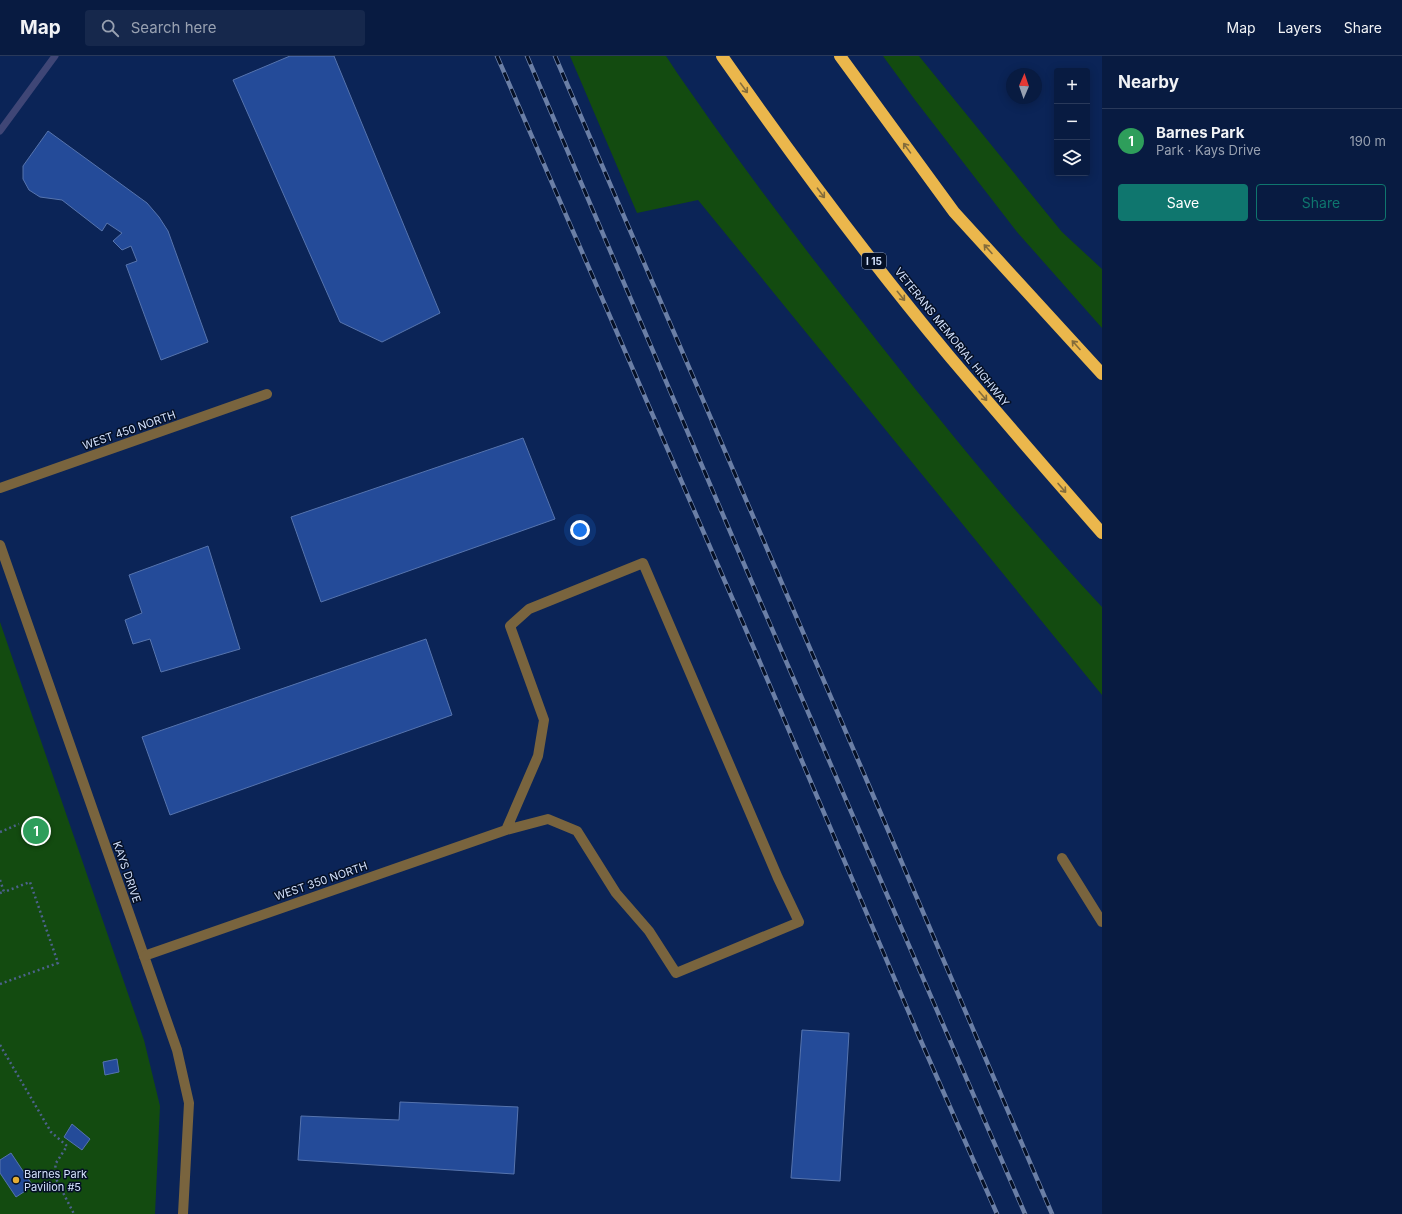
<!DOCTYPE html>
<meta charset="utf-8">
<style>
body{margin:0;font-family:Inter,sans-serif;background:#16284c;color:#f1f3f6}
.controls{position:absolute;right:12px;top:12px;display:grid;overflow:hidden;border-radius:4px;box-shadow:0 2px 10px #0003}
.controls button{width:36px;height:36px;display:grid;place-items:center;padding:0;border:0;border-bottom:1px solid #29395a;background:#081b41;color:#f1f3f6;font:20px sans-serif}
.compass{position:absolute;left:1006px;top:12px;width:36px;height:36px;border-radius:50%;background:#081b41;box-shadow:0 2px 10px #0003;rotate:2deg}
.you{position:absolute;left:580px;top:474px;width:14px;height:14px;margin:-10px;border:3px solid #fff;border-radius:50%;background:#1a73e8;box-shadow:0 0 0 6px #1a73e833}
.badge{display:grid;place-items:center;width:26px;height:26px;border-radius:50%;background:#0f766e;color:#fff;font-size:13px;font-weight:700}
.pin{position:absolute;translate:-50% -50%;border:2px solid #fff;box-shadow:0 1px 4px #0006}
.list{margin:0;padding:0;list-style:none}
h2{display:flex;justify-content:space-between;align-items:center;height:52px;margin:0;padding:0 16px;font-size:17px}
h2 small{font-size:13px;font-weight:400;color:#98a1b1}
.list li{display:grid;grid-template-columns:26px 1fr auto;gap:12px;align-items:center;box-sizing:border-box;height:64px;padding:0 16px;border-top:1px solid #29395a}
.list b{display:block;font-size:15px;white-space:nowrap}
.list p{margin:0;font-size:13px;white-space:nowrap;color:#98a1b1}
.list em{font-size:13px;font-style:normal;color:#98a1b1}
.actions{display:flex;gap:8px;padding:12px 16px}
.actions a{flex:1;padding:9px 0;border:1px solid #0f766e;border-radius:4px;text-align:center;font-size:14px;color:#0f766e}
.actions .main{background:#0f766e;color:#fff}
.icon{flex:none;width:22px;height:22px;fill:none;stroke:currentColor;stroke-width:2;stroke-linecap:round;stroke-linejoin:round}
.map{position:relative;flex:none;width:1102px;height:1158px;overflow:hidden}
header{display:flex;align-items:center;gap:24px;box-sizing:border-box;height:56px;padding:0 20px;background:#081b41;border-bottom:1px solid #29395a}
header strong{font-size:19px}
nav{display:flex;gap:22px;margin-inline-start:auto;font-size:14px}
.search{width:280px;height:36px;background:#16284c;display:flex;align-items:center;gap:10px;box-sizing:border-box;padding:0 14px;border-radius:4px;color:#98a1b1;font-size:15px}
main{display:flex}
aside{flex:1;background:#081b41}
.map>svg:first-child{display:block}
.green{fill:#134b10}
.lines{fill:none;stroke-linecap:round;stroke-linejoin:round}
.stream{stroke:#3f4676;stroke-width:7}
.building{fill:#244b99;stroke:#5674ae}
.path{stroke:#4d628d;stroke-width:2.5;stroke-dasharray:2 3;stroke-linecap:butt}
.minor{stroke:#79643e;stroke-width:10}
.highway{stroke:#ebb74c;stroke-width:12}
.rail-casing{stroke:#6b7fa6;stroke-width:4.5}
.rail{stroke:#051026;stroke-width:3;stroke-dasharray:9;stroke-linecap:butt}
.oneway{stroke:#846c3b}
.poi-dot{fill:#e4ad35;stroke:#051026;stroke-width:1.5}
.labels{text-anchor:middle;stroke-width:3;stroke-linejoin:round;paint-order:stroke}
.shield{fill:#051026;stroke:#95a2bc;stroke-width:1}
.shield-label{font-size:10px;font-weight:bold;fill:#d3e1fc}
.street-label{font-size:11px;fill:#d3e1fc;stroke:#051026}
.poi-label{font-size:11px;fill:#d3e1fc;stroke:#051026;text-anchor:start}
</style>
<header>
<strong>Map</strong>
<div class="search"><svg class="icon" aria-label="search" viewBox="0 0 24 24"><circle cx="10" cy="10" r="6"/><path d="M15 15l6 6"/></svg>Search here</div>
<nav><a>Map</a><a>Layers</a><a>Share</a></nav>
</header>
<main>
<div class="map">
<svg width="1102" height="1158" viewBox="0 0 1102 1158">
<rect width="100%" height="100%" fill="#0b2457"/>
<g class="green">
<path d="M570 0H666C680 22 695 42 710 64 757 130 806 195 857 259 935 359 1015 458 1102 551V639L698 144 637 157Z"/>
<polygon points="883,0 919,0 1062,176 1102,213 1102,272 1017,176 915,44"/>
<polygon points="0,566 144,984 160,1050 155,1158 0,1158"/>
</g>
<g class="lines">
<polyline class="stream" points="0,75 55,0"/>
</g>
<g class="building">
<polygon points="290,0 334,0 440,257 382,286 340,266 233,24"/>
<polygon points="48,75 147,147 159,161 168,175 208,286 161,304 126,209 137,205 131,190 122,194 113,185 122,177 107,167 102,175 62,144 40,141 29,134 23,123 23,110"/>
<polygon points="523,382 555,463 321,546 291,461"/>
<polygon points="208,490 240,593 161,616 150,583 133,588 125,564 142,557 129,519"/>
<polygon points="426,583 452,659 170,759 142,681"/>
<polygon points="802,974 849,977 840,1125 791,1122"/>
<polygon points="117,1003 119,1016 105,1019 103,1006"/>
<polygon points="400,1046 518,1051 514,1118 298,1104 301,1060 399,1064"/>
<polygon points="72,1068 90,1083 82,1094 64,1081"/>
<polygon points="11,1097 33,1130 16,1141 0,1117 0,1104"/>
</g>
<g class="lines">
<g class="path">
<polyline points="0,776 19,768"/>
<polyline points="0,824 4,836 0,837"/>
<polyline points="0,928 58,907 30,826 4,836"/>
<polyline points="0,989 51,1076 67,1090 56,1107 54,1119 74,1158"/>
</g>
<g class="minor">
<polyline points="0,432 267,338"/>
<polyline points="0,489 177,994 189,1047 183,1158"/>
<polyline points="1062,802 1102,866"/>
<polyline points="144,900 506,774 548,763 577,775 616,837 649,875 676,917 799,866 778,822 643,507 529,553 510,570 544,664 538,700 506,774"/>
</g>
<g class="highway">
<path d="M722 0C794 103 869 204 950 301 1000 360 1051 419 1102 477"/>
<polyline points="840,0 954,156 1102,318"/>
</g>
<defs>
<g id="rail">
<polyline points="497,0 756,597 921,985 997,1158"/>
<polyline points="527,0 741,501 1025,1158"/>
<polyline points="555,0 867,725 1052,1158"/>
</g>
</defs>
<use href="#rail" class="rail-casing"/>
<use href="#rail" class="rail"/>
</g>
<defs><path id="oneway-shaft" d="M-6 0H5M1.5-3L5.5 0L1.5 3" fill="none" stroke-width="1.6" stroke-linecap="round" stroke-linejoin="round"/></defs>
<g class="oneway">
<use href="#oneway-shaft" transform="translate(744 32) rotate(54)"/>
<use href="#oneway-shaft" transform="translate(907 92) rotate(-126)"/>
<use href="#oneway-shaft" transform="translate(821 137) rotate(53)"/>
<use href="#oneway-shaft" transform="translate(988 193) rotate(-132)"/>
<use href="#oneway-shaft" transform="translate(901 240) rotate(51)"/>
<use href="#oneway-shaft" transform="translate(1076 289) rotate(-132)"/>
<use href="#oneway-shaft" transform="translate(983 340) rotate(50)"/>
<use href="#oneway-shaft" transform="translate(1062 432) rotate(49)"/>
</g>
<circle class="poi-dot" cx="16" cy="1124" r="4"/>
<g class="labels">
<rect class="shield" x="862" y="197" width="24" height="16" rx="3"/>
<g class="shield-label">
<text x="874" y="209">I 15</text>
</g>
<g class="street-label">
<text transform="translate(952 281) rotate(51)" y="4">VETERANS MEMORIAL HIGHWAY</text>
<text transform="translate(129 374) rotate(-19)" y="4">WEST 450 NORTH</text>
<text transform="translate(127 816) rotate(71)" y="4">KAYS DRIVE</text>
<text transform="translate(321 825) rotate(-19)" y="4">WEST 350 NORTH</text>
</g>
<g class="poi-label">
<text x="24" y="1122">Barnes Park<tspan x="24" dy="13">Pavilion #5</tspan></text>
</g>
</g>
</svg>
<div class="controls">
<button>+</button>
<button>−</button>
<button><svg class="icon" aria-label="layers" viewBox="0 0 24 24"><path d="M12 4l9 5-9 5-9-5zM3 14l9 5 9-5"/></svg></button>
</div>
<svg class="compass" viewBox="-18 -18 36 36"><path d="M0-13l5 13h-10z" fill="#e53935"/><path d="M0 13l5-13h-10z" fill="#98a1b1"/></svg>
<div class="you"></div>
<div class="pin badge" style="left:36px;top:775px;background:#2e9e5b">1</div>
</div>
<aside>
<h2>Nearby<small></small></h2>
<ul class="list">
<li><span class="badge" style="background:#2e9e5b">1</span><div><b>Barnes Park</b><p>Park · Kays Drive</p></div><em>190 m</em></li>
</ul>
<div class="actions"><a class="main">Save</a><a>Share</a></div>
</aside>
</main>
